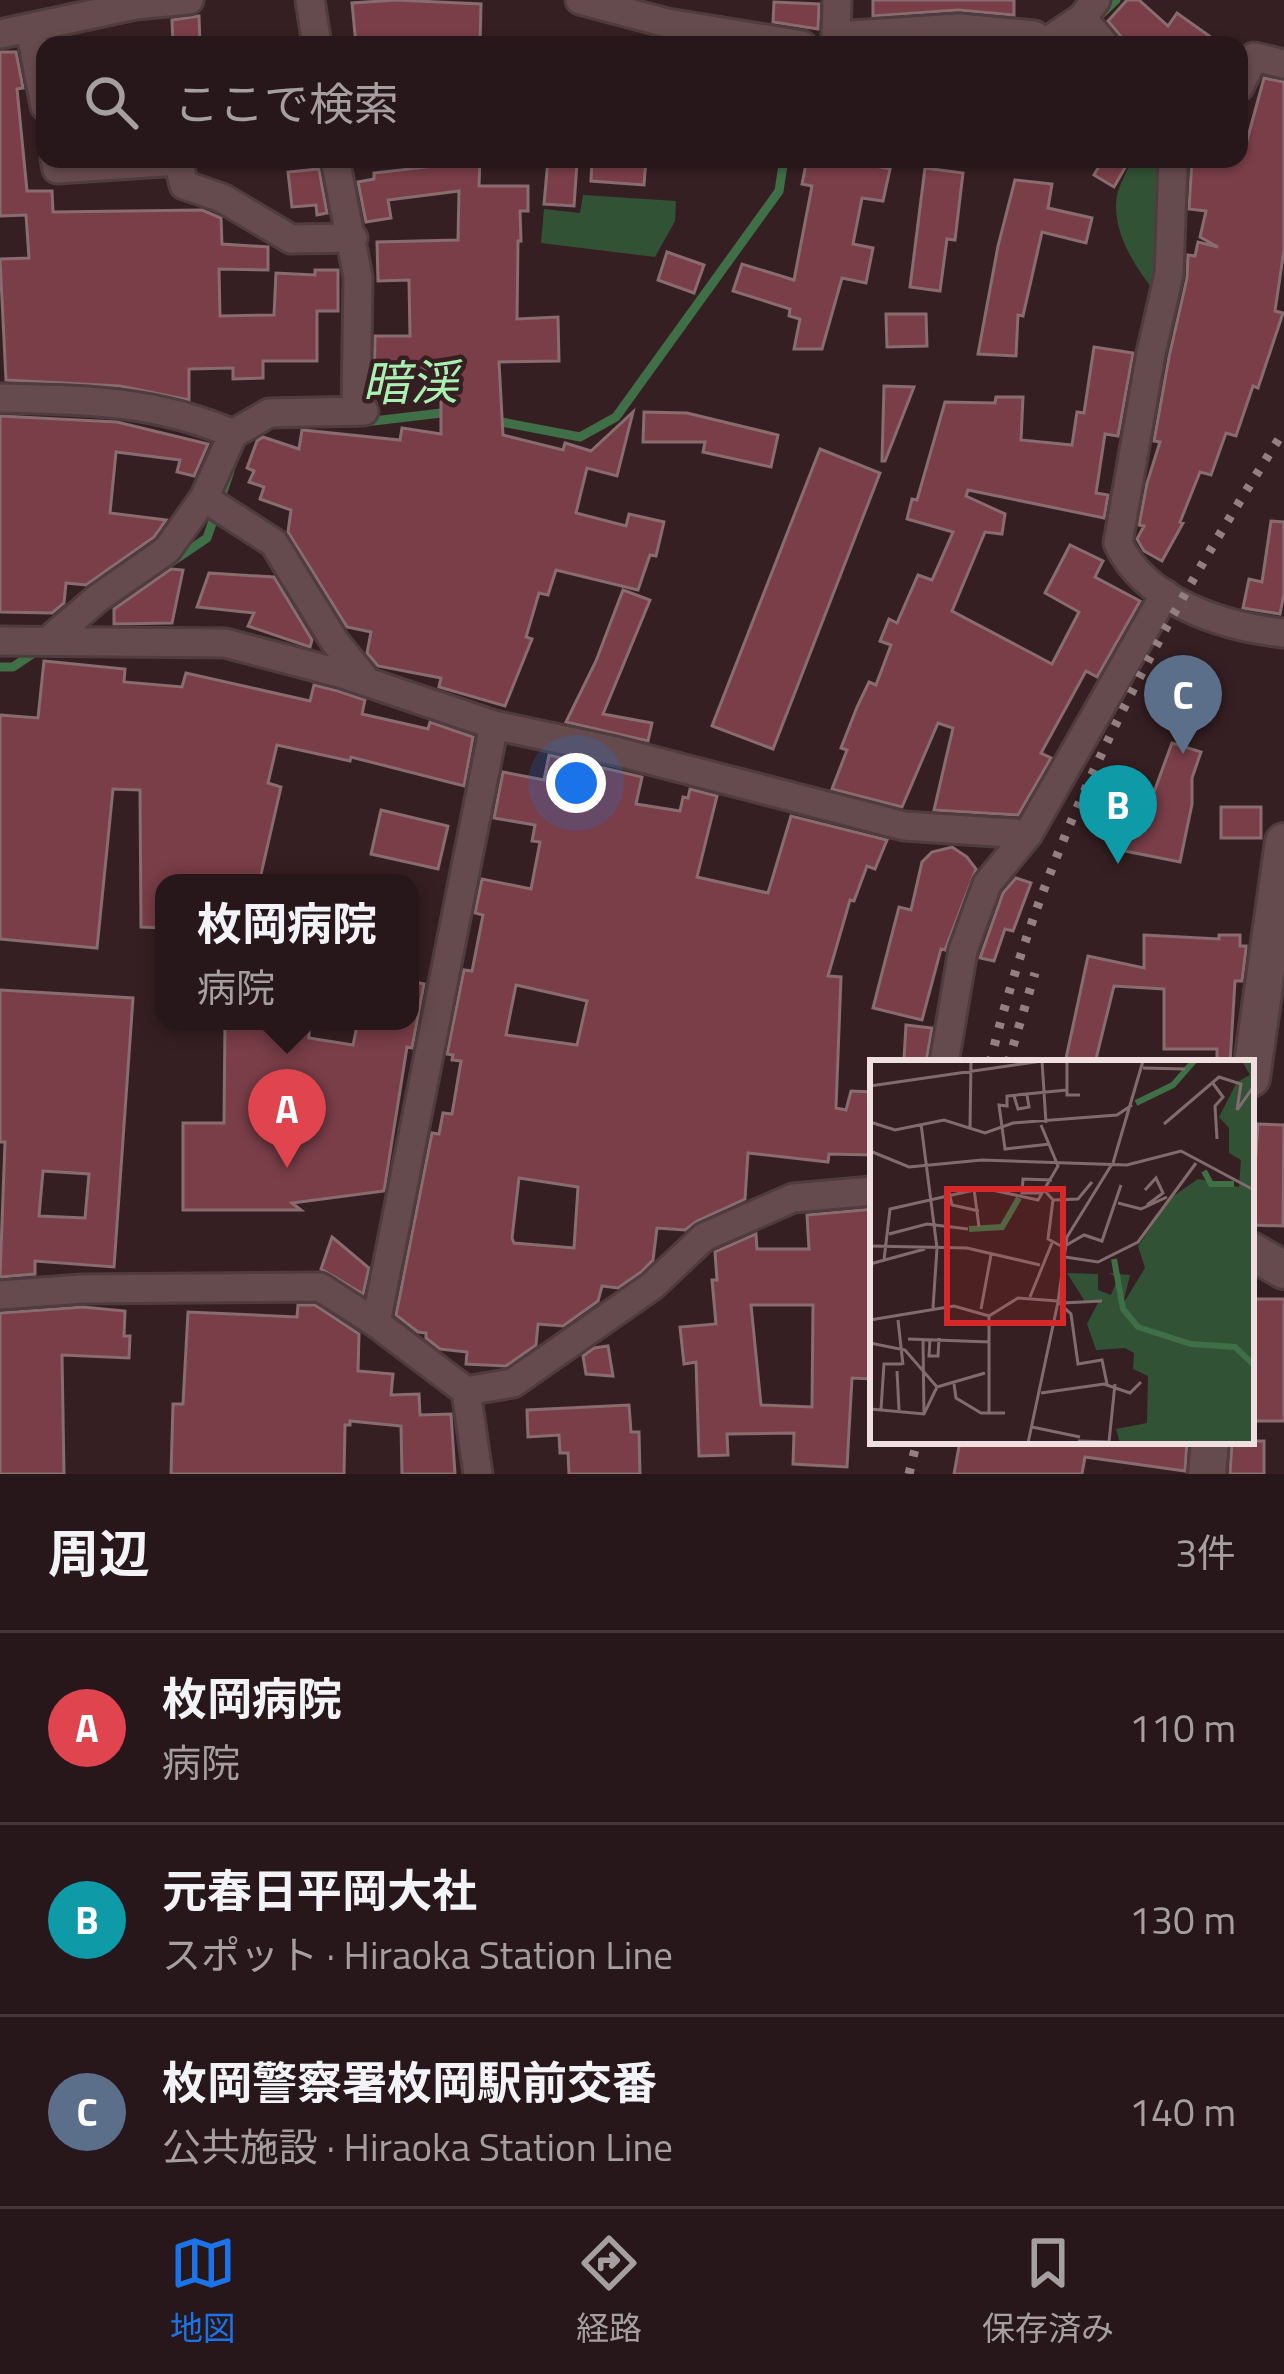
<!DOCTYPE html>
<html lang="ja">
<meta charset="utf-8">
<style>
body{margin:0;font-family:"Titillium Web","Noto Sans JP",sans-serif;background:#342427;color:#f1f3f6}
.you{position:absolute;left:576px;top:783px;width:42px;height:42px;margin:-30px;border:9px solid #fff;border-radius:50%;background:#1a73e8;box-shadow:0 0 0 18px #1a73e833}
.badge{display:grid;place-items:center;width:78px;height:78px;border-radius:50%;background:#1a73e8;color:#fff;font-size:39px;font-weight:700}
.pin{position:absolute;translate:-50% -99px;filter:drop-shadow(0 3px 6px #0008)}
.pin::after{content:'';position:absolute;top:63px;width:42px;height:36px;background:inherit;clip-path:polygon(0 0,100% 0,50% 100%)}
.popup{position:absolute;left:155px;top:874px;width:264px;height:156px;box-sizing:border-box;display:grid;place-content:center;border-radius:24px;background:#28171a;filter:drop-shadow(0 3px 9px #0005);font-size:39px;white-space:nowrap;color:#a59fa2}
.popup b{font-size:45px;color:#f1f3f6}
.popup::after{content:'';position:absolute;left:50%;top:100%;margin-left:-24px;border:24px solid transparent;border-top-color:#28171a}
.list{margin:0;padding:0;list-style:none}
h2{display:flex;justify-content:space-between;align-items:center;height:156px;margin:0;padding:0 48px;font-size:51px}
h2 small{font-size:39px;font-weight:400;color:#a59fa2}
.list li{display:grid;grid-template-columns:78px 1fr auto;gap:36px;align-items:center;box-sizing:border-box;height:192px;padding:0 48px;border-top:3px solid #443639}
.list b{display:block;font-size:45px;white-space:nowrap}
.list p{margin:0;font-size:39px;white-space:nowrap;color:#a59fa2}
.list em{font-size:39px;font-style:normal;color:#a59fa2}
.icon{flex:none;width:66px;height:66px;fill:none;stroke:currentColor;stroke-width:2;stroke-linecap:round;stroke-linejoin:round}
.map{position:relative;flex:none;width:1284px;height:1474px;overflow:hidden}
.search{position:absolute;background:#28171a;box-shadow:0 3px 9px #0004;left:36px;right:36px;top:36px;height:132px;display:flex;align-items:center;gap:30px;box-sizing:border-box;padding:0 42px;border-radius:24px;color:#a59fa2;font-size:45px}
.sheet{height:732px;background:#28171a}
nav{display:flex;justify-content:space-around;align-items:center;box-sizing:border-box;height:168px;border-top:3px solid #443639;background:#28171a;font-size:33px;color:#a59fa2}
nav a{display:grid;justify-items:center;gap:6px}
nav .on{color:#1a73e8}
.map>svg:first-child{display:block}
.green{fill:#325236}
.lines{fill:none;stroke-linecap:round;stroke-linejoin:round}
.stream{stroke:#3f6f46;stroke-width:9}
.building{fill:#7a3e48;stroke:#886c6f;stroke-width:3;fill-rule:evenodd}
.street-casing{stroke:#503c3f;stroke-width:33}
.secondary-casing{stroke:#503c3f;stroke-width:42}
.street{stroke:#664b4e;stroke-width:27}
.secondary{stroke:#664b4e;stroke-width:36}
.rail{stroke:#948082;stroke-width:9;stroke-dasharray:6 12;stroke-linecap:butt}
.labels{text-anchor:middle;stroke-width:9;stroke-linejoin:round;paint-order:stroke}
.water-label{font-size:48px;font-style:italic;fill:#a8f1b1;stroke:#361f22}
.inset-river{fill:none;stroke:#3f6f46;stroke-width:6}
.inset-road{fill:none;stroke:#806c6e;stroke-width:3}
.view{fill:#d62828;fill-opacity:0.15;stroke:#d62828;stroke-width:6}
.inset-edge{fill:none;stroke:#f0dfe1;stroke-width:6}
</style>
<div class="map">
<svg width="1284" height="1474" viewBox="0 0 1284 1474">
<rect width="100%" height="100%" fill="#361f22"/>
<g class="green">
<path d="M1132 159H1164L1155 292C1134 266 1111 230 1117 195 1120 183 1128 170 1132 159Z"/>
<polygon points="583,195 676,201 675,221 655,257 541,243 544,209 580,213"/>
</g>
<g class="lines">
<g class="stream">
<polyline points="1098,17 1116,0"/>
<polyline points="496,421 580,437 616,417 779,191 784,159"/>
<polyline points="365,422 450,412"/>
<polyline points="170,563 207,538 230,471"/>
<polyline points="0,667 13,667 41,648"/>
</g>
</g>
<g class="building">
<polygon points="396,0 481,4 480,45 356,45 352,3"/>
<polygon points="873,0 1014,0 1014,15 958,10 873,16"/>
<polygon points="1127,0 1139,0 1168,26 1177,13 1222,45 1128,45 1108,21"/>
<polygon points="774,2 819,4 818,29 773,22"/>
<polygon points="199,16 200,45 173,45 172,20"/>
<polygon points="0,52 16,52 23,88 17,89 27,191 52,191 53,212 202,210 221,218 222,244 268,247 268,270 219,269 220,316 274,315 276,273 315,275 315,270 338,270 338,311 317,311 317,361 263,361 263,378 233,379 233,368 189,369 189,400 120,386 6,380 0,259 29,258 26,215 0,216"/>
<polygon points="1264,78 1284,82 1284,250 1275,311 1283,313 1258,388 1253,386 1236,436 1226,433 1211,475 1200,472 1180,522 1183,523 1162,561 1144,551 1137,539 1144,526 1139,525 1147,483 1160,442 1154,441 1169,357 1187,278 1188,255 1195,256 1198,242 1218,247 1200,237 1206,211 1189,209 1192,159 1239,159 1239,142 1246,144"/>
<polygon points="453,159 480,159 479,186 528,186 528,211 520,211 521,241 518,241 517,319 558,317 559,361 499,362 503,435 563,450 565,443 591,451 633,412 617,476 587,468 576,513 626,526 629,514 664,522 656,556 650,555 638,590 556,570 548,595 539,593 526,637 532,639 505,706 439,687 441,678 378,666 367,653 371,632 347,627 288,532 291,510 260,499 264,487 249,482 254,471 247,468 257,441 263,437 299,449 302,430 400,440 402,428 441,434 441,370 393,370 393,387 374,387 375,336 410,336 409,280 378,281 377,242 458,240 459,191 388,200 391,218 366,222 358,182 374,179 374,173 453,164"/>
<polygon points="592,159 646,159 644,185 591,181"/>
<polygon points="807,159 843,159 890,169 883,201 862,198 853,244 873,248 866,283 842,278 822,349 794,349 800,319 789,316 790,309 733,291 742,264 794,280 812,186 802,184"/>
<polygon points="1103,159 1130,159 1114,187 1094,175"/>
<polygon points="548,160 577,163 574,206 544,204"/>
<polygon points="925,168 963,173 955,240 947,239 940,291 910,287"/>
<polygon points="319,169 327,213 317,215 316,205 292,207 288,172"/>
<polygon points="1015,180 1052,184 1048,208 1092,218 1086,243 1042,232 1023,316 1018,315 1016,356 978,354 998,246"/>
<polygon points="667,252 704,265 694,293 658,280"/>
<polygon points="886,314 926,314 927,346 887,347"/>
<polygon points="1094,347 1133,353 1118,436 1105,434 1096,493 1108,495 1104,518 968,490 966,496 1005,514 1002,534 985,532 952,611 1052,664 1079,612 1045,593 1070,545 1103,561 1095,577 1140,601 1097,677 1086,671 1041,753 1051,758 1018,815 934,810 953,728 938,723 902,807 832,789 847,750 841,748 857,707 869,682 876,685 891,645 880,641 889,619 897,623 918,575 932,580 953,532 907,519 912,499 917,500 945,402 995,403 996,397 1023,397 1021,440 1072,445 1077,412 1084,413"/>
<polygon points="884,386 914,387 885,461 882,461"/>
<polygon points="644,412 687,413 778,435 771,467 703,452 705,442 643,442"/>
<polygon points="0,416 117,422 208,444 194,476 177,472 180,460 116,452 110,513 166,520 154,537 86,585 66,583 64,603 52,613 0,612"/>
<polygon points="820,449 880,473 773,749 712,726"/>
<polygon points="1271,521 1284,522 1284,593 1280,614 1243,608 1249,579 1262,582"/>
<polygon points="171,569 183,570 172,623 114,624 114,609"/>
<polygon points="209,573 274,577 312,640 310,647 248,626 254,613 197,607"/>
<polygon points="623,590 650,600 603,714 652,723 648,741 566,722 596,661"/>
<polygon points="44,661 125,669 124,682 182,687 186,673 310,701 314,685 338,691 365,700 362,714 428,729 430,722 473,737 464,786 351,757 350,761 277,745 268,783 281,787 259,883 164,883 164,928 141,927 140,790 113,789 97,948 0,939 0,715 38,718"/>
<polygon points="1172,743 1201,752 1192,778 1192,804 1180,862 1120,850 1128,812 1141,814 1146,791 1154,792"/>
<path d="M549 755 642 777 636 804 680 811 683 797 688 798 690 789 717 796 697 877 768 893 791 816 887 840 875 869 867 866 854 901 850 900 828 976 841 977 836 1108 846 1110 851 1091 873 1092V1155L829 1154 828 1162 748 1153 745 1199 697 1221 685 1230 657 1228 653 1260 641 1272 618 1288 602 1286 598 1301 563 1326 538 1324 536 1345 506 1366 466 1364 467 1352 440 1349 426 1338V1333L418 1332 396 1315 432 1133 439 1134 443 1113 452 1114 461 1061 452 1060 453 1055 447 1054 464 970 472 971 483 915 475 913 482 879 531 889 540 842 532 841 535 825 494 818 503 772 544 780ZM516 985 587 1001 577 1045 506 1035ZM519 1178 578 1187 574 1248 514 1243 512 1238Z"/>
<rect x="1221" y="807" width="40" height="31"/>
<polygon points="381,810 448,826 438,869 371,854"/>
<polygon points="952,847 967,857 976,869 945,950 941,949 922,1020 873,1008 899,907 911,910 922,862 932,852"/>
<polygon points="1016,878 1031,883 1013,931 1005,929 994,961 980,958 1003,893"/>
<polygon points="1144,935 1219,939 1219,935 1240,935 1240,946 1246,946 1246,949 1242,981 1235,981 1230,1063 1217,1063 1217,1049 1164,1049 1164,989 1114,986 1095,1063 1065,1063 1088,956 1144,968"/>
<polygon points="410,981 424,984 412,1048 407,1047 384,1191 292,1203 301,1210 183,1210 183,1123 224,1123 225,1021 309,1021 309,1038 353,1045 358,1021 410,1021"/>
<path d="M0 990 133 998 114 1267 35 1261V1274L0 1277 5 1142H0ZM43 1171 89 1174 85 1218 39 1216Z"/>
<polygon points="906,1025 932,1028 926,1062 904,1059"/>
<polygon points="1258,1124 1284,1125 1283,1226 1251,1225"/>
<path d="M873 1209V1379L852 1378 847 1467 793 1464 794 1433 727 1434 728 1455 699 1456 696 1362 684 1364 680 1327 716 1324 712 1280H717L715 1252 756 1234 757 1249H809L807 1215ZM751 1305H813L812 1407 761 1405Z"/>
<polygon points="332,1237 369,1268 363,1294 321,1269"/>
<rect x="1251" y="1299" width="33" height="122"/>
<polygon points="298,1305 315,1305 359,1334 358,1371 393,1374 391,1395 419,1394 420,1415 451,1414 455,1474 402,1474 401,1426 350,1421 350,1425 345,1425 344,1474 171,1474 173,1404 183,1404 188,1312 297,1317"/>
<polygon points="83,1307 125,1311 124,1336 130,1336 129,1358 62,1355 64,1474 0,1474 0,1313"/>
<polygon points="608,1346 613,1376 586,1374 583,1356 594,1348"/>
<polygon points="629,1405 631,1432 639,1432 640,1474 569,1474 568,1453 560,1453 559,1435 528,1437 527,1410"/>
<polygon points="960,1441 1187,1441 1185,1471 1085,1457 1082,1474 954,1474"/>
<polygon points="1232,1441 1264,1441 1264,1474 1230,1474"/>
</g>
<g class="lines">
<defs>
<g id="street">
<polyline points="310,0 317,45"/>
<polyline points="580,0 667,23 802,45"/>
<polyline points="837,0 836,36 959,28 1034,35 1044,43"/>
<polyline points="1082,18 1105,45"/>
<polyline points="30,28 45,106"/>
<polyline points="0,34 135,5 189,0"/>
<polyline points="1042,45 1082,18 1096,0"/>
<polyline points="1239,87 1254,57 1284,64"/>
<polyline points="55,159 57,169 178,161 184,185 222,198 291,239 353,238"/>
<polyline points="335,159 358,277 356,411"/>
<path d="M1173 159 1169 274 1151 353 1118 543C1145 602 1224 627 1284 633"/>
<path d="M0 398C84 400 155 400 233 434"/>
<polyline points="204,498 274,543 335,642 366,680"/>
<polyline points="49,640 98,598 167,550 204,498 233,434 269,413 364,411"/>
<polyline points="0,641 225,643 343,674 494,725 615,751 904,826 1028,834"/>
<polyline points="944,1063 963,950 987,884 1028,834 1165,594"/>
<polyline points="0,1295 82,1289 320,1287 376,1323 466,1391 478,1474"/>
<polyline points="376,1323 494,725"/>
<polyline points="466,1391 513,1383 652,1286 704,1237 793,1198 873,1191"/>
</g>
<g id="secondary">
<polyline points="1251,1078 1284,842"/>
<polyline points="1251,1251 1284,1270"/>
<polyline points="1207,1474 1210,1441"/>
</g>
</defs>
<use href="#street" class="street-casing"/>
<use href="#secondary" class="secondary-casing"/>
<use href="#street" class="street"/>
<use href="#secondary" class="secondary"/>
<g class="rail">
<path d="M990 1063C1045 836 1158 627 1284 431"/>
<polyline points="1008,1063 1035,973"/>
<polyline points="909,1474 917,1441"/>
</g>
</g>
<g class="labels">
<g class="water-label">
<text transform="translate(410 383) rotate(-1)" y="17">暗渓</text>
</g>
</g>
<g transform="translate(870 1060)">
<rect width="384" height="384" fill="#361f22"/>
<path d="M372 1H384V383H250L246 369 277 363 278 316 263 309 264 293 255 288 226 290 217 264 229 241 216 243 197 213 228 214V230L241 235 248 218 239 213 260 215 253 244 275 208 268 186 302 137 328 119 369 127 371 100 359 93V68L349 57 367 22 380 15Z" fill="#325236"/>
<path class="inset-river" d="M266 43 303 25 324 1M334 111 341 124H364M99 169 132 167 149 138M244 199 253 249 268 267 321 284 365 287 384 305"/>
<path class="inset-road" d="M172 1 176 63M197 3V35H210M273 8 315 9M342 22 353 37 345 46 347 79M0 26 172 1H259M144 36 148 49 159 47 157 35M0 62 25 70 74 60 115 73 143 63 247 55 262 45M51 64 67 188 63 248M294 64 349 17 371 24 367 50 384 26M100 67 101 1M180 84 135 89 129 45 137 46V36L197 30M0 91 39 107 112 100 257 105 311 91 384 130M243 103 273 1M104 129 109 167M275 130 286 118 293 133 277 145M175 131 183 140 178 179 193 187 214 175 232 181 251 125M79 132 82 145 109 151M171 133H152L153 119 182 120M184 140 208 139 222 122M248 143 271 149 297 137M19 174 57 164 98 169M0 186 97 188 170 205M195 197 228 202 268 182 326 103M14 200 20 149 113 128 168 140 188 106 171 65M0 204 55 189M160 237 182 183M188 242 201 254 208 304 232 300 237 324M188 242 197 177 242 104M192 243 232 241M111 249 121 195M119 256 148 238 188 241M0 260 84 246 119 256V354M28 260 33 305M38 279 120 282M53 279 54 354M60 279 59 296H68L69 278M0 283 35 290 67 327 115 313M27 311 29 350M84 324 86 338 111 353H135M171 333 234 324 260 333 271 322M0 349 54 354 67 327M11 349 14 304H32M162 367 210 377M208 381 239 382 245 324M158 383 188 242"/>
<path class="view" d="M77 129H193V263H77Z"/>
<rect width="384" height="384" class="inset-edge"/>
</g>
</svg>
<div class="you"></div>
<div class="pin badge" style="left:287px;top:1168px;background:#e0444e">A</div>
<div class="popup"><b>枚岡病院</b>病院</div>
<div class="pin badge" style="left:1118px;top:864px;background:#0f9aa8">B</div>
<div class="pin badge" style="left:1183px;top:754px;background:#5c6f8a">C</div>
<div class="search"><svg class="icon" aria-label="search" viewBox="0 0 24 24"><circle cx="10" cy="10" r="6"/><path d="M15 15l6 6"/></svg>ここで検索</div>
</div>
<section class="sheet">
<h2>周辺<small>3件</small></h2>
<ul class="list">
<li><span class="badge" style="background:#e0444e">A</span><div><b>枚岡病院</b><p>病院</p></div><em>110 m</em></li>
<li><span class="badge" style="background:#0f9aa8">B</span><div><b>元春日平岡大社</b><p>スポット · Hiraoka Station Line</p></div><em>130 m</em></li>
<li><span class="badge" style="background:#5c6f8a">C</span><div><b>枚岡警察署枚岡駅前交番</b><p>公共施設 · Hiraoka Station Line</p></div><em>140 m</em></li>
</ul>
</section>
<nav>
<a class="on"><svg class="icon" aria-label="map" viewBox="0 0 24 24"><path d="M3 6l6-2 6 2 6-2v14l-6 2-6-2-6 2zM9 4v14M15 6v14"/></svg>地図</a>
<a><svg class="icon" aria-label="directions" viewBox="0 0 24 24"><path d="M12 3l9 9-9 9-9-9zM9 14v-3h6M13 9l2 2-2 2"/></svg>経路</a>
<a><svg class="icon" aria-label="saved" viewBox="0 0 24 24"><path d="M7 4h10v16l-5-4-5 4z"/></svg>保存済み</a>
</nav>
